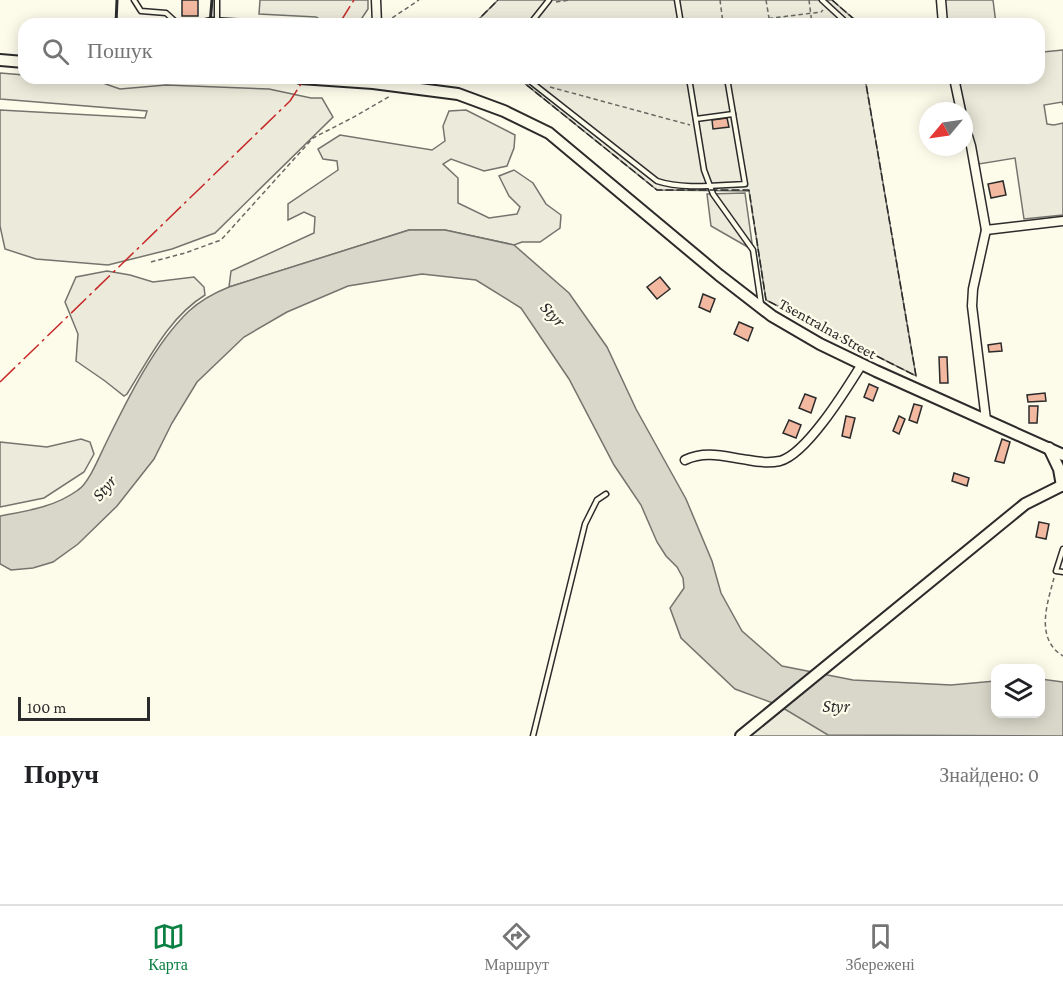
<!DOCTYPE html>
<html lang="uk">
<meta charset="utf-8">
<style>
body{margin:0;font-family:"Crimson Pro",serif;background:#f6f6f6;color:#202124}
.controls{position:absolute;right:18px;bottom:18px;display:grid;overflow:hidden;border-radius:12px;box-shadow:0 3px 15px #0003}
.controls button{width:54px;height:54px;display:grid;place-items:center;padding:0;border:0;border-bottom:2px solid #e0e0e0;background:#fff;color:#202124;font:30px sans-serif}
.compass{position:absolute;left:919px;top:102px;width:54px;height:54px;border-radius:50%;background:#fff;box-shadow:0 3px 15px #0003;rotate:241deg}
.scale{position:absolute;left:18px;bottom:15px;width:132px;box-sizing:border-box;padding-left:6px;border:3px solid #2b2b2b;border-top:0;font-size:16px;line-height:21px;white-space:nowrap;color:#2b2b2b;-webkit-text-stroke:4px #fdfbea;paint-order:stroke}
.list{margin:0;padding:0;list-style:none}
h2{display:flex;justify-content:space-between;align-items:center;height:78px;margin:0;padding:0 24px;font-size:26px}
h2 small{font-size:20px;font-weight:400;color:#757577}
.icon{flex:none;width:33px;height:33px;fill:none;stroke:currentColor;stroke-width:2;stroke-linecap:round;stroke-linejoin:round}
.map{position:relative;flex:none;width:1063px;height:736px;overflow:hidden}
.search{position:absolute;background:#fff;box-shadow:0 3px 15px #0003;left:18px;right:18px;top:18px;height:66px;display:flex;align-items:center;gap:15px;box-sizing:border-box;padding:0 21px;border-radius:18px;color:#757577;font-size:22px}
.sheet{height:168px;background:#fff}
nav{display:flex;justify-content:space-around;align-items:center;box-sizing:border-box;height:84px;border-top:2px solid #e0e0e0;background:#fff;font-size:16px;color:#757577}
nav a{display:grid;justify-items:center;gap:3px}
nav .on{color:#0b8043}
.map>svg:first-child{display:block}
.green{fill:#ecebdb;stroke:#74746e;stroke-width:1.5}
.parking{fill:#eceadb;stroke:#74746e;stroke-width:1.5}
.water{fill:#d8d7c9;stroke:#74746e;stroke-width:1.5}
.building{fill:#f2b8a0;stroke:#2b2b2b;stroke-width:1.5}
.lines{fill:none;stroke-linecap:round;stroke-linejoin:round}
.lane-casing{stroke:#2b2b2b;stroke-width:7}
.street-casing{stroke:#2b2b2b;stroke-width:11}
.secondary-casing{stroke:#2b2b2b;stroke-width:14}
.path{stroke:#6a6964;stroke-width:1.5;stroke-dasharray:4.5 3;stroke-linecap:butt}
.lane{stroke:#fdfbea;stroke-width:4}
.street{stroke:#fdfbea;stroke-width:8}
.secondary{stroke:#fdfbea;stroke-width:10}
.fence{stroke:#2b2b2b;stroke-width:1.5;stroke-dasharray:8 3;stroke-linecap:butt}
.wall{stroke:#2b2b2b;stroke-width:3}
.power{stroke:#c62828;stroke-width:1.5;stroke-dasharray:21 4.5 3 4.5;stroke-linecap:butt}
.labels{text-anchor:middle;stroke-width:4.5;stroke-linejoin:round;paint-order:stroke}
.street-label{font-size:16px;fill:#2b2b2b;stroke:#fdfbea}
.water-label{font-size:18px;font-style:italic;fill:#2b2b2b;stroke:#fdfbea}
</style>
<div class="map">
<svg width="1063" height="736" viewBox="0 0 1063 736">
<rect width="100%" height="100%" fill="#fdfbea"/>
<g class="green">
<polygon points="260,0 368,0 368,9 358,24 328,24 316,17 259,14"/>
<polygon points="498,0 832,0 855,20 855,24 474,24"/>
<polygon points="943,0 993,0 996,24 947,24"/>
<polygon points="1039,44 1042,44 1043,52 1063,50 1063,105 1062,102 1044,105 1047,124 1054,125 1063,123 1063,215 1024,219 1015,158 979,164 968,126 958,78 1039,78"/>
<polygon points="0,73 24,75 24,78 65,78 100,82 120,89 166,85 269,89 311,98 322,98 333,117 215,233 172,249 108,265 36,259 5,249 0,226 0,110 145,118 147,111 0,99"/>
<polygon points="518,78 865,78 916,376 766,300 749,191 657,190"/>
<polygon points="466,110 515,135 514,148 507,166 484,171 451,159 443,164 458,178 458,203 489,218 517,214 520,207 509,196 499,176 514,170 533,183 546,204 561,215 560,228 540,242 522,242 514,245 445,230 409,230 229,287 231,271 314,233 315,217 304,212 288,220 288,204 338,170 337,161 323,159 318,149 340,135 432,150 445,141 443,126 449,111"/>
<path d="M107 271 130 275 153 282 194 277 204 287 205 295C169 317 149 359 127 394L124 396 105 381 76 361 78 334 65 302 76 277Z"/>
<polygon points="81,439 90,442 94,454 84,472 44,498 0,507 0,442 47,447"/>
<polygon points="778,705 1008,734 1018,736 741,736"/>
</g>
<polygon class="parking" points="745,193 753,250 711,226 707,194"/>
<path class="water" d="M409 230H445L514 245 569 293 607 347 636 409 686 499 712 561 721 593 742 631 782 666 853 680 951 685 995 681 996 714H1040L1041 679 1063 682V736L828 735 778 705 735 689 681 638 670 608 684 588 683 578 677 567 666 556 657 542 641 505 614 465 569 379 521 308 476 280 422 274 348 286 287 312 244 337 197 382 172 423 154 459 117 506 78 544 53 562 33 568 11 570 0 564V516C27 511 55 507 78 490 89 483 100 455 106 443 127 400 155 343 189 311 201 300 214 293 229 287Z"/>
<g class="building">
<rect x="182" y="0" width="16" height="16"/>
<polygon points="727,118 729,127 713,129 712,120"/>
<polygon points="1003,181 1006,195 991,198 988,184"/>
<polygon points="660,277 670,289 657,299 647,287"/>
<polygon points="703,294 715,299 710,312 699,307"/>
<polygon points="739,322 753,328 748,341 734,334"/>
<polygon points="1001,343 1002,351 989,352 988,345"/>
<polygon points="939,357 947,357 948,383 940,383"/>
<polygon points="869,384 878,388 873,401 864,397"/>
<polygon points="1045,393 1046,401 1028,402 1027,395"/>
<polygon points="805,394 816,398 811,413 799,408"/>
<polygon points="914,404 922,406 917,423 909,420"/>
<polygon points="1029,406 1038,406 1037,423 1029,423"/>
<polygon points="846,416 855,418 850,438 842,436"/>
<polygon points="899,416 905,419 899,434 893,431"/>
<polygon points="789,420 801,425 796,438 783,433"/>
<polygon points="1002,439 1010,442 1004,463 995,461"/>
<polygon points="954,473 969,478 967,486 952,481"/>
<polygon points="1039,522 1049,524 1046,539 1036,537"/>
</g>
<g class="lines">
<defs>
<g id="lane">
<polyline points="134,0 141,11 166,13 177,23 199,23 211,20 285,24"/>
<polyline points="677,0 681,24"/>
<polyline points="822,0 848,24"/>
<polyline points="217,20 217,0"/>
<polyline points="530,24 549,0"/>
<path d="M526 78 657 181C684 190 717 185 745 184L727 78"/>
<polyline points="689,78 704,170 713,194 753,250 761,304"/>
<polyline points="696,119 733,114"/>
<polyline points="1063,549 1056,571 1063,572"/>
<polyline points="533,736 585,524 597,500 606,494"/>
</g>
<g id="street">
<polyline points="376,0 377,24"/>
<polyline points="941,0 943,24"/>
<polyline points="954,78 961,111"/>
<polyline points="964,123 971,146 986,230 973,289 972,306 986,420"/>
<polyline points="986,230 1063,221"/>
<path d="M685 460C706 450 726 457 748 460 758 462 770 463 780 461 807 454 847 388 862 364"/>
</g>
<g id="secondary">
<polyline points="0,60 24,62"/>
<polyline points="300,78 373,83 458,94 504,111 549,133 719,275 772,316 820,344 876,371 1063,455"/>
<polyline points="1049,448 1059,469 1062,486"/>
<polyline points="741,736 1025,504 1063,485"/>
</g>
</defs>
<use href="#lane" class="lane-casing"/>
<use href="#street" class="street-casing"/>
<use href="#secondary" class="secondary-casing"/>
<g class="path">
<polyline points="720,0 723,23"/>
<polyline points="766,0 770,24"/>
<polyline points="809,0 812,24"/>
<polyline points="556,2 570,0"/>
<polyline points="386,22 419,0"/>
<polyline points="724,24 821,12 823,10"/>
<polyline points="550,87 690,125"/>
<polyline points="151,262 185,253 221,240 313,138 352,118 390,96"/>
<path d="M1054 578C1047 604 1035 639 1063 656"/>
</g>
<use href="#lane" class="lane"/>
<use href="#street" class="street"/>
<use href="#secondary" class="secondary"/>
<g class="fence">
<polyline points="832,0 855,20 855,24"/>
<polyline points="474,24 498,0"/>
<polyline points="518,78 657,190 749,190 766,300 916,376 865,78"/>
</g>
<g class="wall">
<polyline points="116,24 117,0"/>
<polyline points="210,24 212,0"/>
</g>
<g class="power">
<polyline points="339,24 354,0"/>
<polyline points="0,382 290,101 305,78"/>
</g>
</g>
<g class="labels">
<g class="street-label">
<text transform="translate(828 328) rotate(29)" y="6">Tsentralna Street</text>
</g>
<g class="water-label">
<text transform="translate(553 314) rotate(47)" y="6">Styr</text>
<text transform="translate(104 488) rotate(-50)" y="6">Styr</text>
<text x="836" y="712">Styr</text>
</g>
</g>
</svg>
<div class="controls">
<button><svg class="icon" aria-label="layers" viewBox="0 0 24 24"><path d="M12 4l9 5-9 5-9-5zM3 14l9 5 9-5"/></svg></button>
</div>
<svg class="compass" viewBox="-18 -18 36 36"><path d="M0-13l5 13h-10z" fill="#e53935"/><path d="M0 13l5-13h-10z" fill="#757577"/></svg>
<div class="scale">100 m</div>
<div class="search"><svg class="icon" aria-label="search" viewBox="0 0 24 24"><circle cx="10" cy="10" r="6"/><path d="M15 15l6 6"/></svg>Пошук</div>
</div>
<section class="sheet">
<h2>Поруч<small>Знайдено: 0</small></h2>
<ul class="list">
</ul>
</section>
<nav>
<a class="on"><svg class="icon" aria-label="map" viewBox="0 0 24 24"><path d="M3 6l6-2 6 2 6-2v14l-6 2-6-2-6 2zM9 4v14M15 6v14"/></svg>Карта</a>
<a><svg class="icon" aria-label="directions" viewBox="0 0 24 24"><path d="M12 3l9 9-9 9-9-9zM9 14v-3h6M13 9l2 2-2 2"/></svg>Маршрут</a>
<a><svg class="icon" aria-label="saved" viewBox="0 0 24 24"><path d="M7 4h10v16l-5-4-5 4z"/></svg>Збережені</a>
</nav>
